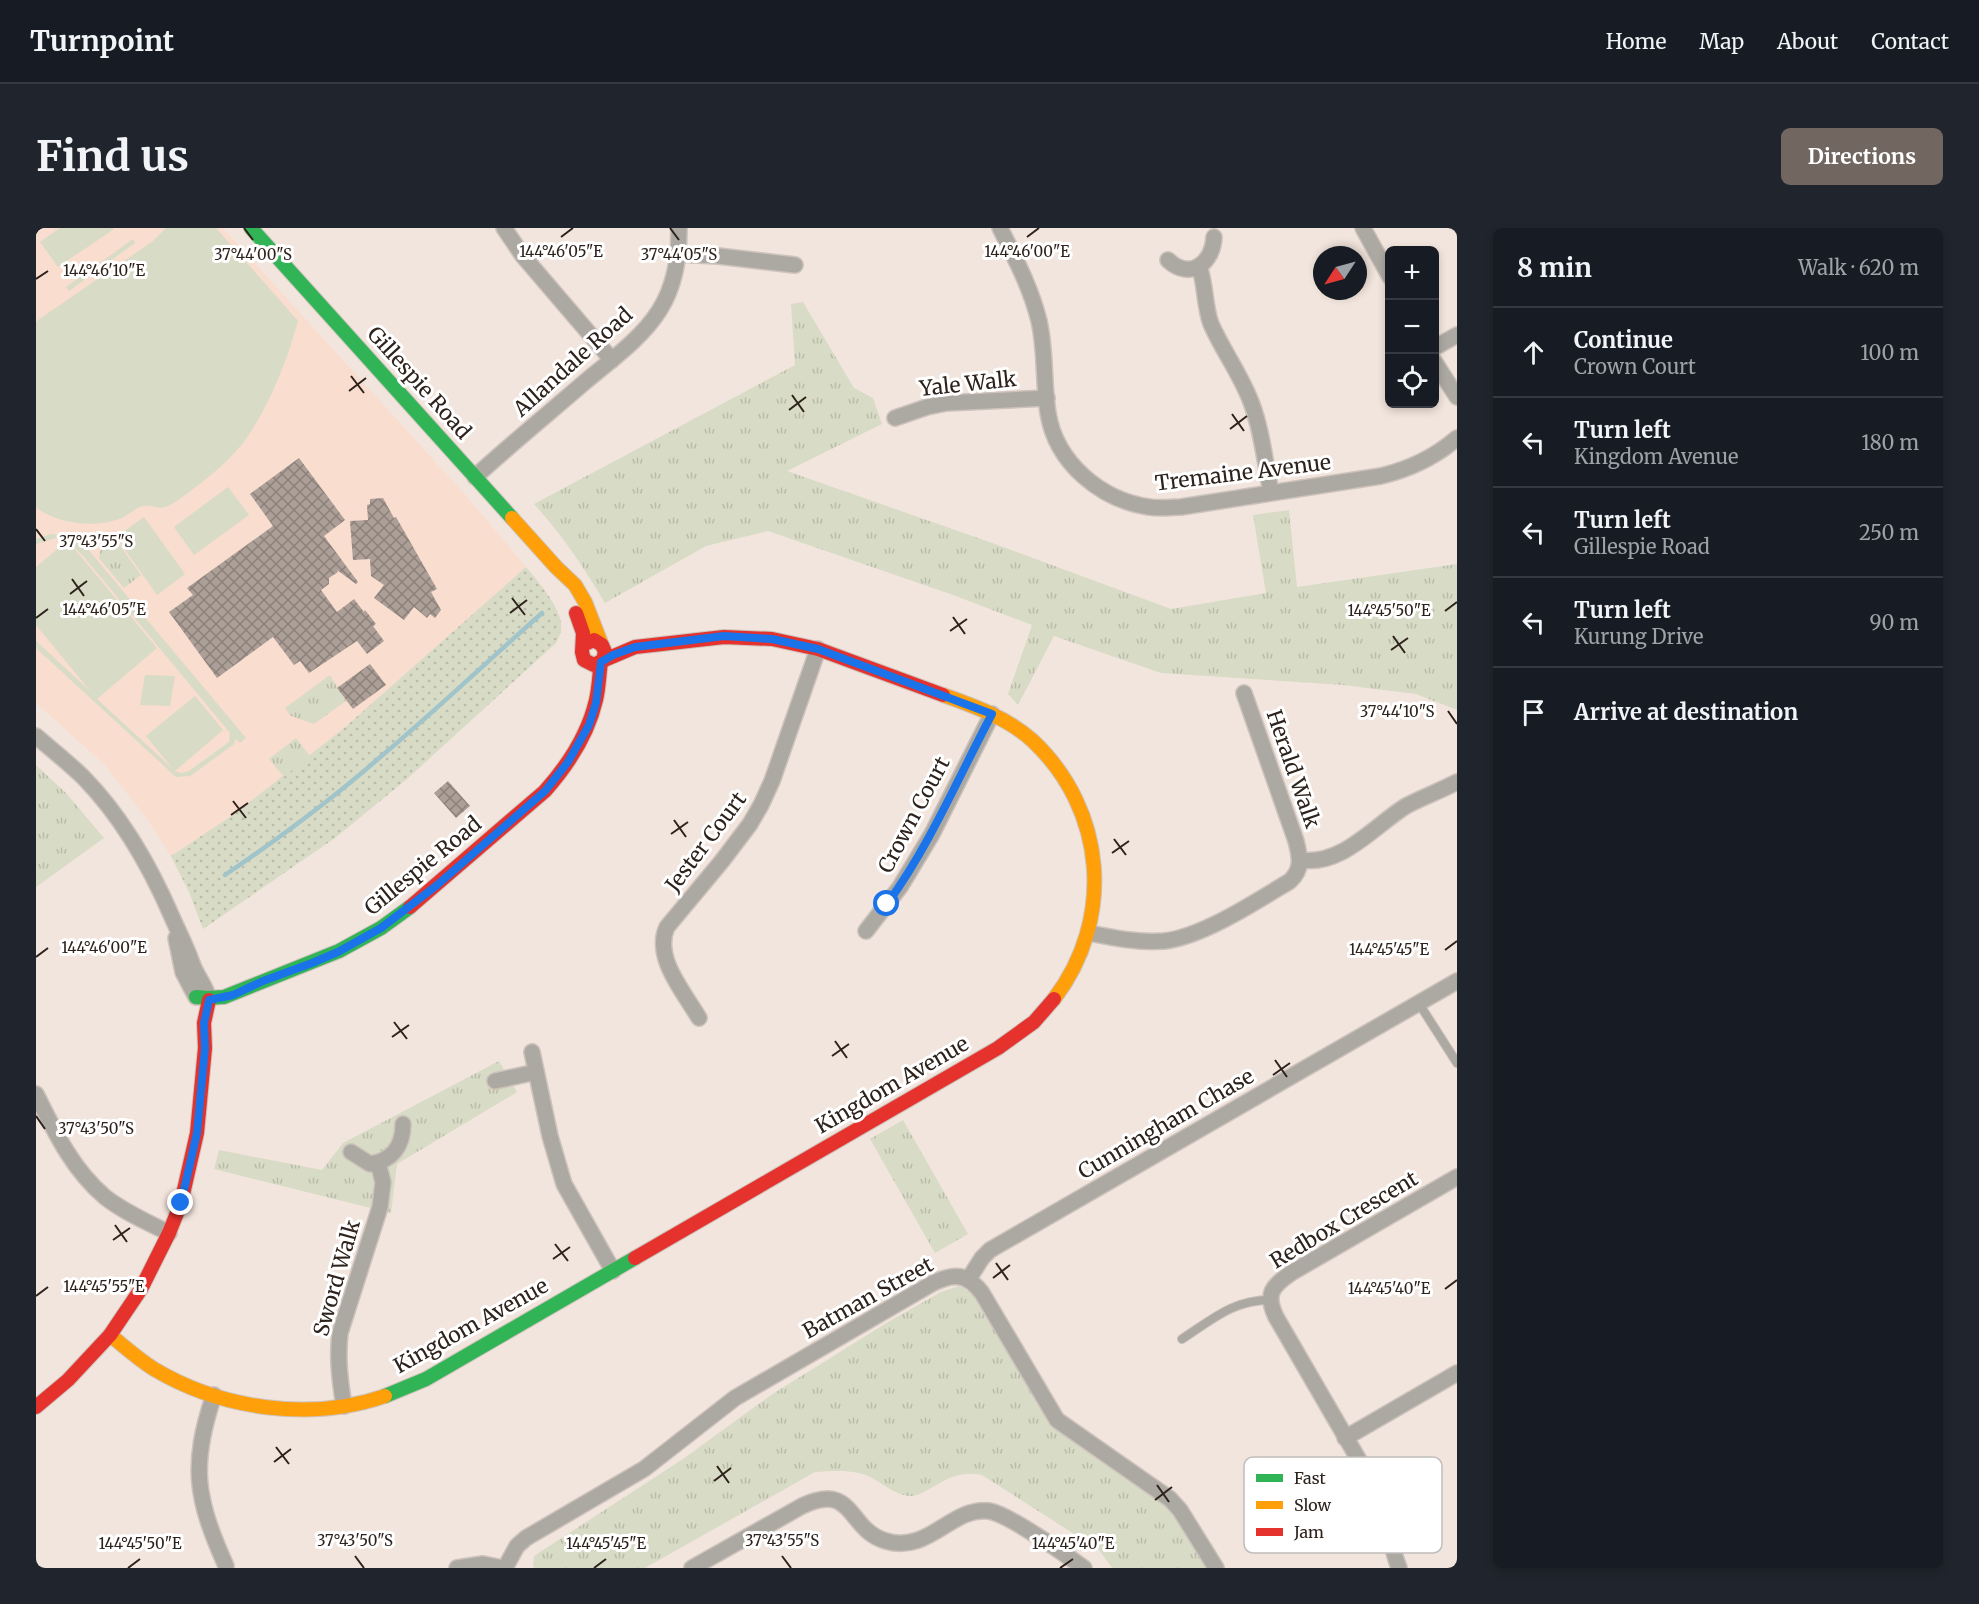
<!DOCTYPE html>
<meta charset="utf-8">
<style>
body{margin:0;font-family:Merriweather,serif;background:#20242c;color:#f1f3f6}
.controls{position:absolute;right:18px;top:18px;display:grid;overflow:hidden;border-radius:9px;box-shadow:0 3px 9px #0003}
.controls button{width:54px;height:54px;display:grid;place-items:center;padding:0;border:0;border-bottom:2px solid #363941;background:#171b24;color:#f1f3f6;font:30px sans-serif}
.compass{position:absolute;left:1277px;top:18px;width:54px;height:54px;border-radius:50%;background:#171b24;box-shadow:0 3px 9px #0003;rotate:234deg}
.stop{position:absolute;width:18px;height:18px;margin:-14px;border:4px solid #1a73e8;border-radius:50%;background:#fff}
.stop.end{background:#1a73e8;border-color:#fff;box-shadow:0 2px 6px #0008}
.list{margin:0;padding:0;list-style:none}
h2{display:flex;justify-content:space-between;align-items:center;height:78px;margin:0;padding:0 24px;font-size:26px}
h2 small{font-size:20px;font-weight:400;color:#9ea1a6}
.list li{display:grid;grid-template-columns:39px 1fr auto;gap:18px;align-items:center;box-sizing:border-box;height:90px;padding:0 24px;border-top:2px solid #363941}
.list b{display:block;font-size:22px;white-space:nowrap}
.list p{margin:0;font-size:20px;white-space:nowrap;color:#9ea1a6}
.list em{font-size:20px;font-style:normal;color:#9ea1a6}
.icon{flex:none;width:33px;height:33px;fill:none;stroke:currentColor;stroke-width:2;stroke-linecap:round;stroke-linejoin:round}
.map{position:relative;flex:none;width:1421px;height:1340px;overflow:hidden;border-radius:9px}
header{display:flex;align-items:center;gap:36px;box-sizing:border-box;height:84px;padding:0 30px;background:#171b24;border-bottom:2px solid #363941}
header strong{font-size:28px}
nav{display:flex;gap:33px;margin-inline-start:auto;font-size:21px}
.intro{display:flex;align-items:center;justify-content:space-between;box-sizing:border-box;height:144px;padding:0 36px}
h1{margin:0;font-size:42px}
.button{padding:15px 27px;border-radius:9px;background:#726660;color:#fff;font-size:21px;font-weight:700}
main{display:flex;gap:36px;padding:0 36px}
aside{flex:1;background:#171b24;border-radius:9px;box-shadow:0 3px 9px #0003}
.map>svg:first-child{display:block}
.built{fill:#f9ddcf}
.grass{fill:url(#grass-dots)}
.park{fill:url(#park-tufts)}
.pitch{fill:#d8dbc5;fill-rule:evenodd}
.lines{fill:none;stroke-linecap:round;stroke-linejoin:round}
.stream{stroke:#a0c4c9;stroke-width:4.5}
.building{fill:url(#building-cross-hatch)}
.lane-casing{stroke:#cdc3bc;stroke-width:10}
.street-casing{stroke:#cdc3bc;stroke-width:18}
.fast-casing{stroke:#cdc3bc;stroke-width:16}
.slow-casing{stroke:#cdc3bc;stroke-width:16}
.jam-casing{stroke:#cdc3bc;stroke-width:16}
.lane{stroke:#aca8a2;stroke-width:8}
.street{stroke:#aca8a2;stroke-width:15}
.fast{stroke:#30b455;stroke-width:14}
.slow{stroke:#ff9f0a;stroke-width:14}
.jam{stroke:#e5322d;stroke-width:14}
.route{stroke:#1a73e8;stroke-width:8}
.ticks{fill:none;stroke:#2d221c;stroke-width:2}
.labels{text-anchor:middle;stroke-width:6;stroke-linejoin:round;paint-order:stroke}
.street-label{font-size:21px;fill:#2d221c;stroke:#fff}
.key{fill:#fff;stroke:#c0bdbb;stroke-width:1.5}
.key-label{font-size:16px;fill:#2d221c}
.ticks-label{font-size:15px;text-anchor:middle;fill:#2d221c;stroke:#fff;stroke-width:6;stroke-linejoin:round;paint-order:stroke}
</style>
<header>
<strong>Turnpoint</strong>
<nav><a>Home</a><a>Map</a><a>About</a><a>Contact</a></nav>
</header>
<div class="intro"><h1>Find us</h1><a class="button">Directions</a></div>
<main>
<div class="map">
<svg width="1421" height="1340" viewBox="0 0 1421 1340">
<defs>
<pattern id="grass-dots" width="8" height="8" patternUnits="userSpaceOnUse" patternTransform="scale(1.5)"><rect width="8" height="8" fill="#d8dbc5"/><path d="M2 2h.1M6 6h.1" fill="none" stroke="#babca9" stroke-width="1.8" stroke-linecap="round"/></pattern>
<pattern id="park-tufts" width="24" height="20" patternUnits="userSpaceOnUse" patternTransform="scale(1.5)"><rect width="24" height="20" fill="#d8dbc5"/><path d="M3 7l-1-3M5 7V3M7 7l1-3M15 17l-1-3M17 17v-4M19 17l1-3" fill="none" stroke="#babca9"/></pattern>
<pattern id="building-cross-hatch" width="8" height="8" patternUnits="userSpaceOnUse" patternTransform="scale(1.5)"><rect width="8" height="8" fill="#ac9f97"/><path d="M0 0l8 8M0 8l8-8" fill="none" stroke="#8c817a"/></pattern>
</defs>
<rect width="100%" height="100%" fill="#f2e5dd"/>
<polygon class="built" points="0,0 187,0 433,271 490,339 307,501 197,587 135,628 111,591 68,536 0,475"/>
<path class="grass" d="M490 339C501 352 528 383 525 401 525 405 522 411 520 415L371 551 299 610 167 701 153 664 135 628 197 587 307 501Z"/>
<g class="park">
<path d="M767 74 818 160 837 170 846 196 751 243 959 316 1135 381 1230 365 1217 287 1253 282 1261 359 1421 336V482L1380 466 1307 457 1125 445 1018 408 982 477 972 466 996 397 917 367 732 303 670 318 569 375C547 338 527 308 498 276L759 137 755 76Z"/>
<polygon points="80,312 105,347 88,360 63,330 64,323"/>
<polygon points="294,447 310,473 278,496 255,488 249,480"/>
<polygon points="260,510 274,528 248,549 233,531"/>
<polygon points="0,537 30,565 68,610 0,659"/>
<polygon points="463,833 481,864 361,936 355,985 178,941 183,922 286,942 307,915"/>
<polygon points="867,892 932,1006 899,1025 834,911"/>
<path d="M923 1058 933 1063 941 1072 1013 1191 1128 1274 1139 1284 1175 1340H1076L1063 1322 946 1247C932 1244 918 1247 906 1254 895 1259 884 1269 872 1268 858 1266 846 1255 834 1249 818 1241 797 1243 779 1244L609 1340H498L497 1337 498 1328 647 1231 735 1167 852 1094 905 1064Z"/>
</g>
<g class="pitch">
<polygon points="24,0 77,0 78,1 22,39 4,14"/>
<path d="M130 0H180L262 93C251 133 234 176 210 211 196 230 176 247 157 261 149 267 136 278 126 280 120 280 113 276 107 278 99 280 92 288 83 291 59 300 20 296 0 279V95L2 92 117 13Z"/>
<polygon points="97,11 99,15 33,63 30,59"/>
<polygon points="192,259 213,287 158,327 138,299"/>
<polygon points="108,289 149,346 121,367 80,309"/>
<path d="M15 306 28 307 42 315 45 313 210 510 204 515 200 511 197 517 154 548 140 549 0 420V413L55 464 0 397V339L31 313 19 310 0 316V311ZM32 313 48 329 194 505 193 514 153 543 144 545 139 543 187 502 159 468 110 508 137 541 61 471 121 420Z"/>
<polygon points="109,447 139,448 134,478 104,477"/>
</g>
<g class="lines">
<path class="stream" d="M189 647C242 611 294 573 342 531 398 484 451 434 506 385"/>
</g>
<g class="building">
<polygon points="263,230 309,292 288,308 322,354 320,356 301,342 302,344 293,350 293,356 285,362 301,384 318,371 328,384 329,382 340,396 337,398 348,413 331,426 321,413 273,445 264,433 258,437 237,409 181,450 133,384 157,367 151,360 237,298 214,266"/>
<polygon points="347,270 358,290 360,289 401,361 395,364 405,382 399,390 394,386 391,390 378,379 368,392 338,370 348,357 335,348 334,331 317,332 314,293 332,292 331,277 334,276 334,271"/>
<polygon points="334,436 350,457 317,481 301,460"/>
<polygon points="412,553 434,578 420,590 398,565"/>
</g>
<g class="lines">
<defs>
<g id="lane">
<polyline points="1382,774 1421,835"/>
<path d="M1146 1111C1177 1091 1197 1072 1234 1072"/>
</g>
<g id="street">
<polyline points="468,0 487,28 576,132"/>
<path d="M964 0C979 30 995 60 1003 93 1010 123 1007 154 1012 185 1020 235 1065 272 1113 279 1124 281 1135 279 1145 279L1345 248C1374 241 1398 230 1421 210"/>
<polyline points="1327,0 1354,49"/>
<polyline points="643,26 682,28 759,37"/>
<path d="M1132 32C1154 53 1177 35 1178 9"/>
<path d="M1163 38C1170 57 1168 77 1175 96 1187 123 1205 147 1215 174 1226 202 1229 235 1235 264"/>
<polyline points="1398,120 1421,107"/>
<polyline points="1398,133 1421,169"/>
<polyline points="859,190 891,179 910,175 1011,170"/>
<path d="M439 249C475 216 513 185 550 153 575 132 605 111 623 83 639 58 643 30 643 0"/>
<path d="M0 508C16 522 33 535 48 550 87 590 114 638 136 689 143 705 150 718 156 735 160 748 170 757 173 772"/>
<path d="M1265 632C1306 638 1338 598 1370 578 1387 569 1404 563 1421 554"/>
<polyline points="830,703 864,659 896,606 956,486"/>
<path d="M1053 705C1078 710 1103 715 1128 713 1166 709 1221 673 1254 653 1267 641 1264 629 1260 613L1208 465"/>
<polyline points="140,710 147,744 160,769"/>
<path d="M663 790C648 764 617 729 631 699L686 633 714 596 725 577 736 553 782 421"/>
<polyline points="496,824 514,908 528,956 577,1043"/>
<polyline points="459,853 500,844"/>
<path d="M0 866C19 904 36 941 69 969 88 984 111 994 133 1005"/>
<path d="M315 924 334 936C356 933 367 918 367 896"/>
<polyline points="932,1052 946,1030 954,1022 1421,753"/>
<path d="M178 1167C154 1238 160 1271 190 1338"/>
<path d="M308 1178C304 1153 301 1131 304 1105L344 979 347 954 342 935"/>
<polyline points="1309,1210 1421,1145"/>
<polyline points="421,1340 447,1336 467,1340"/>
<path d="M469 1340 481 1318 490 1310 608 1241 699 1170 897 1055C918 1045 931 1045 946 1065L1021 1192 1134 1271 1144 1282 1180 1340"/>
<path d="M656 1340 766 1278C819 1253 811 1302 850 1313 893 1326 916 1278 953 1283 972 1286 1030 1327 1048 1340"/>
<path d="M1363 1340C1353 1313 1349 1285 1338 1258L1240 1089C1229 1066 1236 1058 1255 1045L1421 949"/>
</g>
<g id="fast">
<polyline points="215,0 476,290"/>
<polyline points="160,769 171,770 188,769 303,723 345,700 374,679"/>
<polyline points="349,1168 390,1151 599,1030"/>
</g>
<g id="slow">
<polyline points="476,290 520,339 539,357 549,374 565,415"/>
<path d="M907 467C938 478 972 490 997 513 1070 582 1079 691 1018 771"/>
<path d="M74 1107C88 1118 102 1131 118 1141 185 1181 274 1194 349 1168"/>
</g>
<g id="jam">
<polyline points="540,385 547,405 546,424 548,432 558,437 567,432 569,424 566,417 558,412 547,417"/>
<polyline points="566,433 599,419 688,409 736,411 782,421 907,467"/>
<path d="M374 679 509 563C532 537 552 507 560 472 563 460 563 447 565 434"/>
<polyline points="599,1030 962,820 998,794 1018,771"/>
<polyline points="0,1179 32,1152 74,1107 105,1061 133,1005 145,975 161,905 169,820 168,795 173,772"/>
</g>
</defs>
<use href="#lane" class="lane-casing"/>
<use href="#street" class="street-casing"/>
<use href="#fast" class="fast-casing"/>
<use href="#slow" class="slow-casing"/>
<use href="#jam" class="jam-casing"/>
<use href="#lane" class="lane"/>
<use href="#street" class="street"/>
<use href="#fast" class="fast"/>
<use href="#slow" class="slow"/>
<use href="#jam" class="jam"/>
</g>
<g class="lines">
<path class="route" d="M145 975 161 905 169 820 168 795 173 772 197 767 227 753 276 735 302 724 345 700 400 658 509 563 532 534 553 497 560 475 565 434 577 427 599 419 688 408 736 411 782 421 956 486C922 550 894 617 851 676"/>
</g>
<path class="ticks" d="M208 0 217 12M634 0 643 12M525 9 537 0M991 9 1003 0M0 51 12 43M315 148 328 165M313 163 330 150M756 167 768 184M753 182 770 169M1196 186 1208 203M1194 201 1211 188M0 301 9 313M36 351 48 368M34 366 51 353M476 370 489 387M1409 383 1421 374M474 385 491 372M917 389 929 406M0 390 12 381M914 403 931 391M1357 408 1369 425M1355 422 1372 410M1412 483 1421 496M197 573 210 590M195 587 212 575M638 592 650 609M635 606 652 594M1078 611 1090 627M1076 625 1093 613M1409 722 1421 713M0 729 12 720M358 794 371 811M356 809 373 797M799 813 811 830M796 828 813 816M1239 832 1251 849M1237 847 1254 835M0 888 9 901M79 997 91 1014M77 1012 94 1000M519 1016 532 1033M517 1031 534 1019M960 1035 972 1052M957 1050 974 1037M1409 1061 1421 1052M0 1068 12 1059M240 1219 253 1236M238 1234 255 1221M681 1238 693 1255M678 1253 695 1240M1121 1257 1133 1274M1119 1272 1136 1259M319 1328 328 1340M746 1328 755 1340M92 1340 104 1331M558 1340 570 1331M1024 1340 1037 1331"/>
<g class="labels">
<g class="street-label">
<text transform="translate(537 134) rotate(-42)" y="7">Allandale Road</text>
<text transform="translate(383 155) rotate(48)" y="7">Gillespie Road</text>
<text transform="translate(932 156) rotate(-6)" y="7">Yale Walk</text>
<text transform="translate(1207 245) rotate(-7)" y="7">Tremaine Avenue</text>
<text transform="translate(1257 541) rotate(71)" y="7">Herald Walk</text>
<text transform="translate(878 587) rotate(-62)" y="7">Crown Court</text>
<text transform="translate(670 614) rotate(-53)" y="7">Jester Court</text>
<text transform="translate(387 638) rotate(-39)" y="7">Gillespie Road</text>
<text transform="translate(856 857) rotate(-30)" y="7">Kingdom Avenue</text>
<text transform="translate(1130 896) rotate(-30)" y="7">Cunningham Chase</text>
<text transform="translate(1308 992) rotate(-31)" y="7">Redbox Crescent</text>
<text transform="translate(301 1050) rotate(-74)" y="7">Sword Walk</text>
<text transform="translate(832 1070) rotate(-29)" y="7">Batman Street</text>
<text transform="translate(435 1098) rotate(-29)" y="7">Kingdom Avenue</text>
</g>
</g>
<rect x="1208" y="1229" width="198" height="96" rx="9" class="key"/>
<rect x="1220" y="1246" width="27" height="8" fill="#30b455"/>
<rect x="1220" y="1273" width="27" height="8" fill="#ff9f0a"/>
<rect x="1220" y="1300" width="27" height="8" fill="#e5322d"/>
<g class="key-label">
<text x="1258" y="1256">Fast</text>
<text x="1258" y="1283">Slow</text>
<text x="1258" y="1310">Jam</text>
</g>
<g class="ticks-label">
<text x="525" y="29">144°46'05"E</text>
<text x="991" y="29">144°46'00"E</text>
<text x="217" y="32">37°44'00"S</text>
<text x="643" y="32">37°44'05"S</text>
<text x="68" y="48">144°46'10"E</text>
<text x="60" y="319">37°43'55"S</text>
<text x="68" y="387">144°46'05"E</text>
<text x="1353" y="388">144°45'50"E</text>
<text x="1361" y="489">37°44'10"S</text>
<text x="68" y="725">144°46'00"E</text>
<text x="1353" y="727">144°45'45"E</text>
<text x="60" y="906">37°43'50"S</text>
<text x="68" y="1064">144°45'55"E</text>
<text x="1353" y="1066">144°45'40"E</text>
<text x="319" y="1318">37°43'50"S</text>
<text x="746" y="1318">37°43'55"S</text>
<text x="104" y="1321">144°45'50"E</text>
<text x="570" y="1321">144°45'45"E</text>
<text x="1037" y="1321">144°45'40"E</text>
</g>
</svg>
<div class="controls">
<button>+</button>
<button>−</button>
<button><svg class="icon" aria-label="locate" viewBox="0 0 24 24"><circle cx="12" cy="12" r="6"/><path d="M12 2v4M12 18v4M2 12h4M18 12h4"/></svg></button>
</div>
<svg class="compass" viewBox="-18 -18 36 36"><path d="M0-13l5 13h-10z" fill="#e53935"/><path d="M0 13l5-13h-10z" fill="#9ea1a6"/></svg>
<div class="stop" style="left:851px;top:676px"></div>
<div class="stop end" style="left:145px;top:975px"></div>
</div>
<aside>
<h2>8 min<small>Walk · 620 m</small></h2>
<ul class="list">
<li><svg class="icon" aria-label="ahead" viewBox="0 0 24 24"><path d="M12 20V5M6 11l6-6 6 6"/></svg><div><b>Continue</b><p>Crown Court</p></div><em>100 m</em></li>
<li><svg class="icon" aria-label="left" viewBox="0 0 24 24"><path d="M17 20v-9H6M10 6l-5 5 5 5"/></svg><div><b>Turn left</b><p>Kingdom Avenue</p></div><em>180 m</em></li>
<li><svg class="icon" aria-label="left" viewBox="0 0 24 24"><path d="M17 20v-9H6M10 6l-5 5 5 5"/></svg><div><b>Turn left</b><p>Gillespie Road</p></div><em>250 m</em></li>
<li><svg class="icon" aria-label="left" viewBox="0 0 24 24"><path d="M17 20v-9H6M10 6l-5 5 5 5"/></svg><div><b>Turn left</b><p>Kurung Drive</p></div><em>90 m</em></li>
<li><svg class="icon" aria-label="arrive" viewBox="0 0 24 24"><path d="M6 21V4h12l-3 4 3 4H6"/></svg><div><b>Arrive at destination</b></div></li>
</ul>
</aside>
</main>
